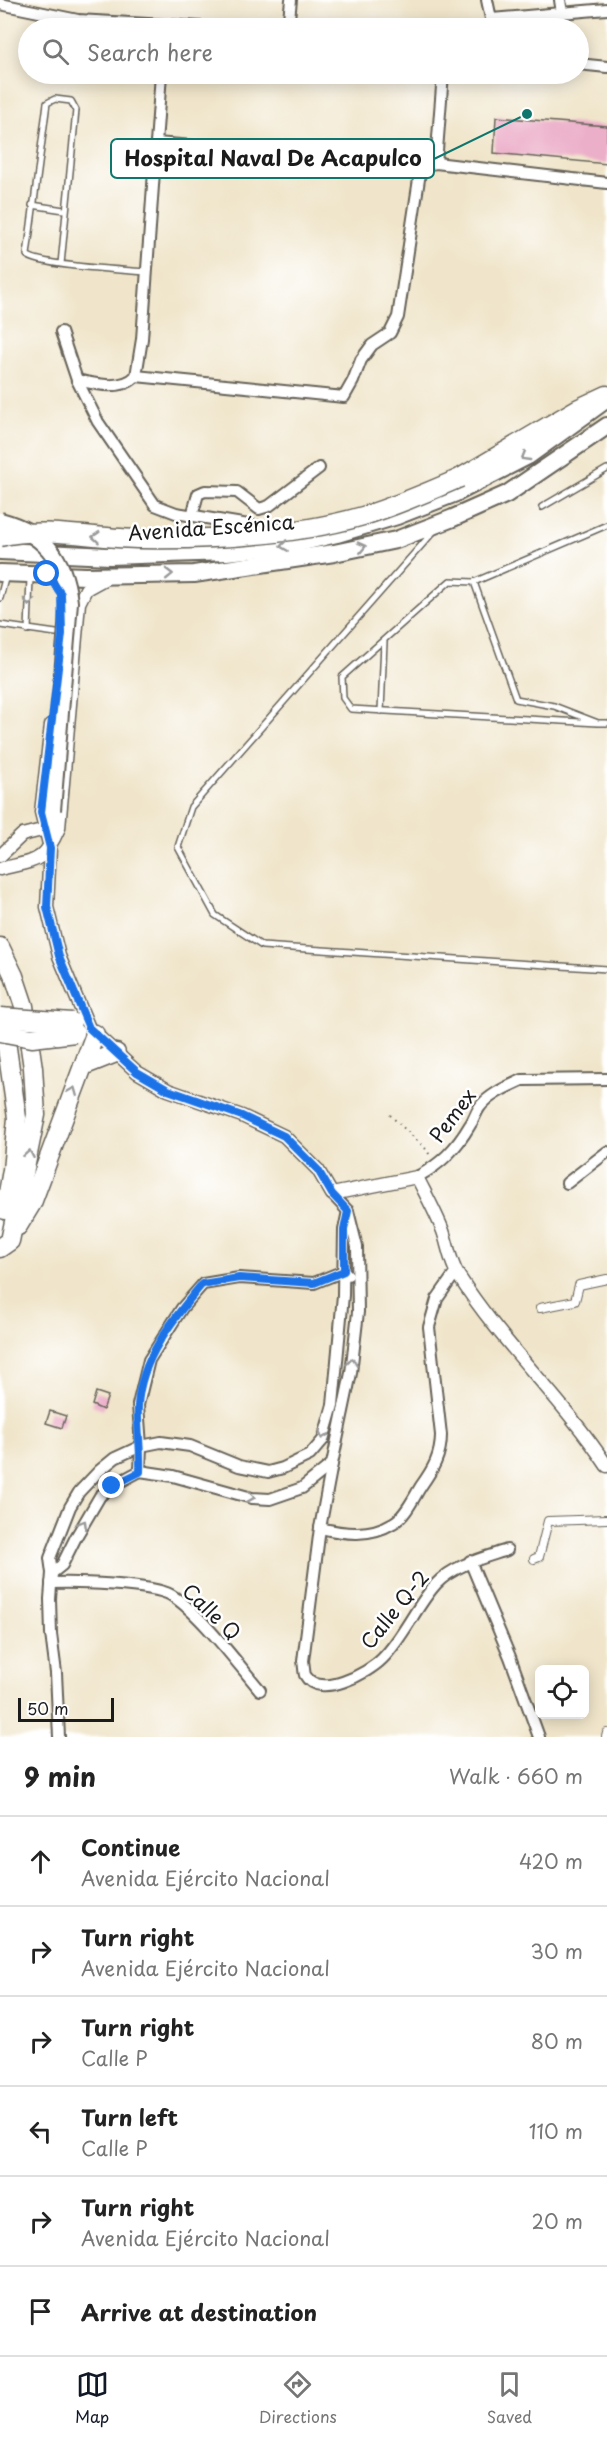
<!DOCTYPE html>
<meta charset="utf-8">
<style>
body{margin:0;font-family:"Playpen Sans",sans-serif;background:#f6f6f6;color:#222}
.controls{position:absolute;right:18px;bottom:18px;display:grid;overflow:hidden;border-radius:9px;box-shadow:0 3px 15px #0003}
.controls button{width:54px;height:54px;display:grid;place-items:center;padding:0;border:0;border-bottom:2px solid #e0e0e0;background:#fff;color:#222;font:30px sans-serif}
.scale{position:absolute;left:18px;bottom:15px;width:96px;box-sizing:border-box;padding-left:6px;border:3px solid #1c1c1c;border-top:0;font-size:16px;line-height:21px;white-space:nowrap;color:#1c1c1c;-webkit-text-stroke:4px #fff;paint-order:stroke}
.stop{position:absolute;width:18px;height:18px;margin:-14px;border:4px solid #1a73e8;border-radius:50%;background:#fff}
.stop.end{background:#1a73e8;border-color:#fff;box-shadow:0 2px 6px #0008}
.list{margin:0;padding:0;list-style:none}
h2{display:flex;justify-content:space-between;align-items:center;height:78px;margin:0;padding:0 24px;font-size:26px}
h2 small{font-size:20px;font-weight:400;color:#767676}
.list li{display:grid;grid-template-columns:39px 1fr auto;gap:18px;align-items:center;box-sizing:border-box;height:90px;padding:0 24px;border-top:2px solid #e0e0e0}
.list b{display:block;font-size:22px;white-space:nowrap}
.list p{margin:0;font-size:20px;white-space:nowrap;color:#767676}
.list em{font-size:20px;font-style:normal;color:#767676}
.icon{flex:none;width:33px;height:33px;fill:none;stroke:currentColor;stroke-width:2;stroke-linecap:round;stroke-linejoin:round}
.map{position:relative;flex:none;width:607px;height:1737px;overflow:hidden}
.search{position:absolute;background:#fff;box-shadow:0 3px 15px #0003;left:18px;right:18px;top:18px;height:66px;display:flex;align-items:center;gap:15px;box-sizing:border-box;padding:0 21px;border-radius:33px;color:#767676;font-size:22px}
.sheet{height:618px;background:#fff}
nav{display:flex;justify-content:space-around;align-items:center;box-sizing:border-box;height:84px;border-top:2px solid #e0e0e0;background:#fff;font-size:16px;color:#767676}
nav a{display:grid;justify-items:center;gap:3px}
nav .on{color:#111827}
.map>svg:first-child{display:block}
.building{fill:#ecafc9}
.lines{fill:none;stroke-linecap:round;stroke-linejoin:round}
.service-casing{stroke:#666259;stroke-width:8}
.pedestrian-casing{stroke:#666259;stroke-width:10}
.minor-casing{stroke:#666259;stroke-width:14}
.tertiary-casing{stroke:#666259;stroke-width:15}
.primary-casing{stroke:#666259;stroke-width:20}
.trunk-casing{stroke:#666259;stroke-width:20}
.motorway-casing{stroke:#666259;stroke-width:21}
.path{stroke:#666259;stroke-width:2;stroke-dasharray:1.5 4.5;stroke-linecap:butt}
.service{stroke:#fff;stroke-width:5}
.pedestrian{stroke:#fff;stroke-width:8}
.minor{stroke:#fff;stroke-width:10}
.tertiary{stroke:#fff;stroke-width:12}
.primary{stroke:#fff;stroke-width:16}
.trunk{stroke:#fff;stroke-width:16}
.motorway{stroke:#fff;stroke-width:18}
.primary-bridge-casing{stroke:#666259;stroke-width:20;stroke-linecap:butt}
.motorway-bridge-casing{stroke:#666259;stroke-width:21;stroke-linecap:butt}
.primary-bridge{stroke:#fff;stroke-width:16}
.motorway-bridge{stroke:#fff;stroke-width:18}
.oneway{stroke:#999}
.route{stroke:#1a73e8;stroke-width:8}
.labels{text-anchor:middle;stroke-width:5;stroke-linejoin:round;paint-order:stroke}
.street-label{font-size:20px;fill:#1c1c1c;stroke:#fff}
.leader{fill:none;stroke:#0f766e;stroke-width:2}
.callout-dot{fill:#0f766e;stroke:#fff;stroke-width:2}
.callout{fill:#fff;stroke:#0f766e;stroke-width:2}
.callout-label{font-size:21px;text-anchor:middle;font-weight:bold;fill:#1c1c1c}
</style>
<div class="map">
<svg width="607" height="1737" viewBox="0 0 607 1737">
<rect width="100%" height="100%" fill="#fff"/>
<filter id="ink" filterUnits="userSpaceOnUse"><feTurbulence type="fractalNoise" baseFrequency=".0167" numOctaves="2"/><feDisplacementMap in="SourceGraphic" scale="12" xChannelSelector="R" yChannelSelector="G"/><feConvolveMatrix kernelMatrix="1 2 1 2 8 2 1 2 1" color-interpolation-filters="sRGB"/></filter>
<filter id="wash" filterUnits="userSpaceOnUse"><feTurbulence type="fractalNoise" baseFrequency=".008" numOctaves="4" result="noise"/><feDisplacementMap in="SourceGraphic" scale="24" xChannelSelector="R" yChannelSelector="G"/><feGaussianBlur stdDeviation="1.35" result="paint"/><feColorMatrix in="noise" values="0 0 0 0 0 0 0 0 0 0 0 0 0 0 0 0 0 1.4 0 .05"/><feComposite in="paint" operator="in"/></filter>
<g filter="url(#wash)">
<rect width="100%" height="100%" fill="#f0e5ca"/>
<g id="blocks">
<g class="building">
<polygon points="496,117 607,126 607,164 494,153"/>
<polygon points="96,1392 108,1396 103,1410 92,1405"/>
<polygon points="50,1411 66,1416 62,1428 46,1423"/>
</g>
</g>
</g>
<g filter="url(#ink)">
<use href="#blocks" fill-opacity="0" stroke="#666259" stroke-width="1.5"/>
<g class="lines">
<defs>
<g id="service">
<polyline points="32,205 64,210"/>
<path d="M61 264 76 110 71 101 55 99 47 103 27 255C39 266 125 270 146 272"/>
<polyline points="542,507 607,469"/>
<polyline points="434,531 191,807 178,847 215,915 262,946 607,969"/>
<polyline points="474,582 607,525"/>
<polyline points="0,598 6,575"/>
<polyline points="0,625 63,634"/>
<polyline points="28,630 30,578"/>
<polyline points="381,711 384,642"/>
<polyline points="598,723 351,709 343,698 342,677 450,581 474,582 516,699 554,706 598,723 607,723"/>
</g>
<g id="pedestrian">
<polyline points="540,1308 575,1301 579,1285 607,1279"/>
<polyline points="534,1559 539,1557 548,1521 607,1519"/>
<polyline points="606,1737 607,1733"/>
</g>
<g id="minor">
<polyline points="487,0 493,28"/>
<polyline points="560,0 562,13"/>
<polyline points="0,4 78,20 218,28"/>
<polyline points="492,19 607,9"/>
<polyline points="288,28 291,0"/>
<polyline points="578,64 607,67"/>
<polyline points="156,143 358,159"/>
<polyline points="436,163 443,74"/>
<polyline points="61,332 77,380 98,422 155,505 176,513 267,528"/>
<polyline points="136,376 344,397 353,381 361,360 372,345 390,333 398,317 421,166 436,163 607,183"/>
<path d="M77 380C95 384 122 391 136 376L142 339 161 74"/>
<polyline points="192,516 198,494 205,491 237,492 259,509 269,506 319,468"/>
<path d="M417 1177C441 1164 456 1149 470 1125 474 1120 475 1114 479 1108 488 1095 507 1087 522 1080L607 1079"/>
<polyline points="567,1183 607,1152"/>
<path d="M332 1464 320 1528 303 1661C304 1665 304 1672 305 1675 319 1700 368 1673 382 1659 404 1637 416 1606 436 1584 454 1565 483 1558 507 1550"/>
<polyline points="140,1471 141,1446 138,1405 149,1360 182,1308 203,1284 239,1278 314,1283 344,1271 348,1275"/>
<path d="M320 1528C345 1534 370 1537 393 1523 405 1517 414 1497 421 1486 433 1469 441 1456 441 1435L429 1327 437 1299 456 1272"/>
<polyline points="470,1561 510,1657 539,1737"/>
<polyline points="52,1573 62,1565 76,1537 100,1496 112,1486 140,1471 173,1476 252,1498 270,1499 302,1488 332,1464 351,1373 358,1312 357,1247 348,1211 332,1194"/>
<path d="M51 1583C74 1582 152 1584 171 1595 200 1613 237 1663 260 1690"/>
<polyline points="59,1737 56,1673 51,1634 50,1599 52,1573 50,1558 70,1507 79,1492 99,1471 115,1458 141,1446 161,1442 190,1446 239,1466 268,1472 283,1468 310,1455 323,1440 333,1405 343,1295 344,1230 348,1211"/>
</g>
<g id="tertiary">
<path d="M51 725 41 812 50 848 47 907 59 956 89 1028 137 1072 168 1090 242 1116 284 1136 318 1170 332 1194 417 1177C426 1195 436 1213 443 1231 448 1245 450 1262 458 1275 502 1344 562 1398 607 1466"/>
<polyline points="0,856 22,835 46,829"/>
<path d="M0 869C36 860 43 864 59 828L79 603 86 589 108 577"/>
</g>
<g id="primary">
<polyline points="0,551 110,556 226,552 286,546 337,534 397,516 456,493 528,456 603,402"/>
<polyline points="0,573 86,576 194,574 334,553 396,540 453,518 507,494 607,426"/>
</g>
<polyline id="trunk" points="46,829 52,810"/>
<g id="motorway">
<polyline points="460,478 577,409 607,395"/>
<polyline points="0,947 14,976 24,1006 33,1068 36,1115 10,1241 0,1248"/>
<polyline points="3,1020 17,1118 12,1170 5,1210"/>
<polyline points="83,1066 116,1053"/>
<polyline points="18,1226 32,1203 95,1034"/>
</g>
</defs>
<use href="#service" class="service-casing"/>
<use href="#pedestrian" class="pedestrian-casing"/>
<use href="#minor" class="minor-casing"/>
<use href="#tertiary" class="tertiary-casing"/>
<use href="#primary" class="primary-casing"/>
<use href="#trunk" class="trunk-casing"/>
<use href="#motorway" class="motorway-casing"/>
<polyline class="path" points="390,1115 427,1150 430,1156"/>
<use href="#service" class="service"/>
<use href="#pedestrian" class="pedestrian"/>
<use href="#minor" class="minor"/>
<use href="#tertiary" class="tertiary"/>
<use href="#primary" class="primary"/>
<use href="#trunk" class="trunk"/>
<use href="#motorway" class="motorway"/>
<defs>
<path id="primary-bridge" d="M0 521C44 533 64 557 69 602L52 810"/>
<g id="motorway-bridge">
<path d="M0 537C45 526 95 539 141 539 212 540 294 536 363 516 396 506 428 492 460 478"/>
<polyline points="0,1017 72,1022"/>
<polyline points="0,1032 32,1038 75,1033"/>
</g>
</defs>
<use href="#primary-bridge" class="primary-bridge-casing"/>
<use href="#motorway-bridge" class="motorway-bridge-casing"/>
<use href="#primary-bridge" class="primary-bridge"/>
<use href="#motorway-bridge" class="motorway-bridge"/>
</g>
<defs><path id="oneway-chevron" d="M-2-3.5L2.5 0L-2 3.5" fill="none" stroke-width="1.6" stroke-linecap="round" stroke-linejoin="round" transform="scale(1.5)"/></defs>
<g class="oneway">
<use href="#oneway-chevron" transform="translate(525 457) rotate(150)"/>
<use href="#oneway-chevron" transform="translate(96 537) rotate(-176)"/>
<use href="#oneway-chevron" transform="translate(284 546) rotate(172)"/>
<use href="#oneway-chevron" transform="translate(362 547) rotate(-13)"/>
<use href="#oneway-chevron" transform="translate(169 574) rotate(-1)"/>
<use href="#oneway-chevron" transform="translate(29 602) rotate(92)"/>
<use href="#oneway-chevron" transform="translate(73 1091) rotate(-68)"/>
<use href="#oneway-chevron" transform="translate(29 1154) rotate(-80)"/>
<use href="#oneway-chevron" transform="translate(352 1362) rotate(-83)"/>
<use href="#oneway-chevron" transform="translate(323 1435) rotate(112)"/>
<use href="#oneway-chevron" transform="translate(251 1497) rotate(9)"/>
<use href="#oneway-chevron" transform="translate(83 1524) rotate(-60)"/>
</g>
</g>
<g class="lines" filter="url(#ink)">
<path class="route" d="M47 574 61 594 62 634 41 812 50 848 47 907 59 956 89 1028 137 1072 168 1090 242 1116 284 1136 318 1170 332 1194 348 1211 344 1230V1271L314 1283 239 1278 202 1284C174 1318 140 1359 138 1406 137 1427 141 1449 140 1472L112 1486"/>
</g>
<g class="labels">
<g class="street-label">
<text transform="translate(211 528) rotate(-4)" y="7">Avenida Escénica</text>
<text transform="translate(453 1116) rotate(-53)" y="7">Pemex</text>
<text transform="translate(395 1610) rotate(-51)" y="7">Calle Q-2</text>
<text transform="translate(211 1612) rotate(44)" y="7">Calle Q</text>
</g>
</g>
<path class="leader" d="M527 114L434 159"/>
<circle class="callout-dot" cx="527" cy="114" r="6"/>
<rect class="callout" x="111" y="139" width="323" height="39" rx="6"/>
<g class="callout-label">
<text x="273" y="166">Hospital Naval De Acapulco</text>
</g>
</svg>
<div class="controls">
<button><svg class="icon" aria-label="locate" viewBox="0 0 24 24"><circle cx="12" cy="12" r="6"/><path d="M12 2v4M12 18v4M2 12h4M18 12h4"/></svg></button>
</div>
<div class="scale">50 m</div>
<div class="stop" style="left:47px;top:574px"></div>
<div class="stop end" style="left:112px;top:1486px"></div>
<div class="search"><svg class="icon" aria-label="search" viewBox="0 0 24 24"><circle cx="10" cy="10" r="6"/><path d="M15 15l6 6"/></svg>Search here</div>
</div>
<section class="sheet">
<h2>9 min<small>Walk · 660 m</small></h2>
<ul class="list">
<li><svg class="icon" aria-label="ahead" viewBox="0 0 24 24"><path d="M12 20V5M6 11l6-6 6 6"/></svg><div><b>Continue</b><p>Avenida Ejército Nacional</p></div><em>420 m</em></li>
<li><svg class="icon" aria-label="right" viewBox="0 0 24 24"><path d="M7 20v-9h11M14 6l5 5-5 5"/></svg><div><b>Turn right</b><p>Avenida Ejército Nacional</p></div><em>30 m</em></li>
<li><svg class="icon" aria-label="right" viewBox="0 0 24 24"><path d="M7 20v-9h11M14 6l5 5-5 5"/></svg><div><b>Turn right</b><p>Calle P</p></div><em>80 m</em></li>
<li><svg class="icon" aria-label="left" viewBox="0 0 24 24"><path d="M17 20v-9H6M10 6l-5 5 5 5"/></svg><div><b>Turn left</b><p>Calle P</p></div><em>110 m</em></li>
<li><svg class="icon" aria-label="right" viewBox="0 0 24 24"><path d="M7 20v-9h11M14 6l5 5-5 5"/></svg><div><b>Turn right</b><p>Avenida Ejército Nacional</p></div><em>20 m</em></li>
<li><svg class="icon" aria-label="arrive" viewBox="0 0 24 24"><path d="M6 21V4h12l-3 4 3 4H6"/></svg><div><b>Arrive at destination</b></div></li>
</ul>
</section>
<nav>
<a class="on"><svg class="icon" aria-label="map" viewBox="0 0 24 24"><path d="M3 6l6-2 6 2 6-2v14l-6 2-6-2-6 2zM9 4v14M15 6v14"/></svg>Map</a>
<a><svg class="icon" aria-label="directions" viewBox="0 0 24 24"><path d="M12 3l9 9-9 9-9-9zM9 14v-3h6M13 9l2 2-2 2"/></svg>Directions</a>
<a><svg class="icon" aria-label="saved" viewBox="0 0 24 24"><path d="M7 4h10v16l-5-4-5 4z"/></svg>Saved</a>
</nav>
